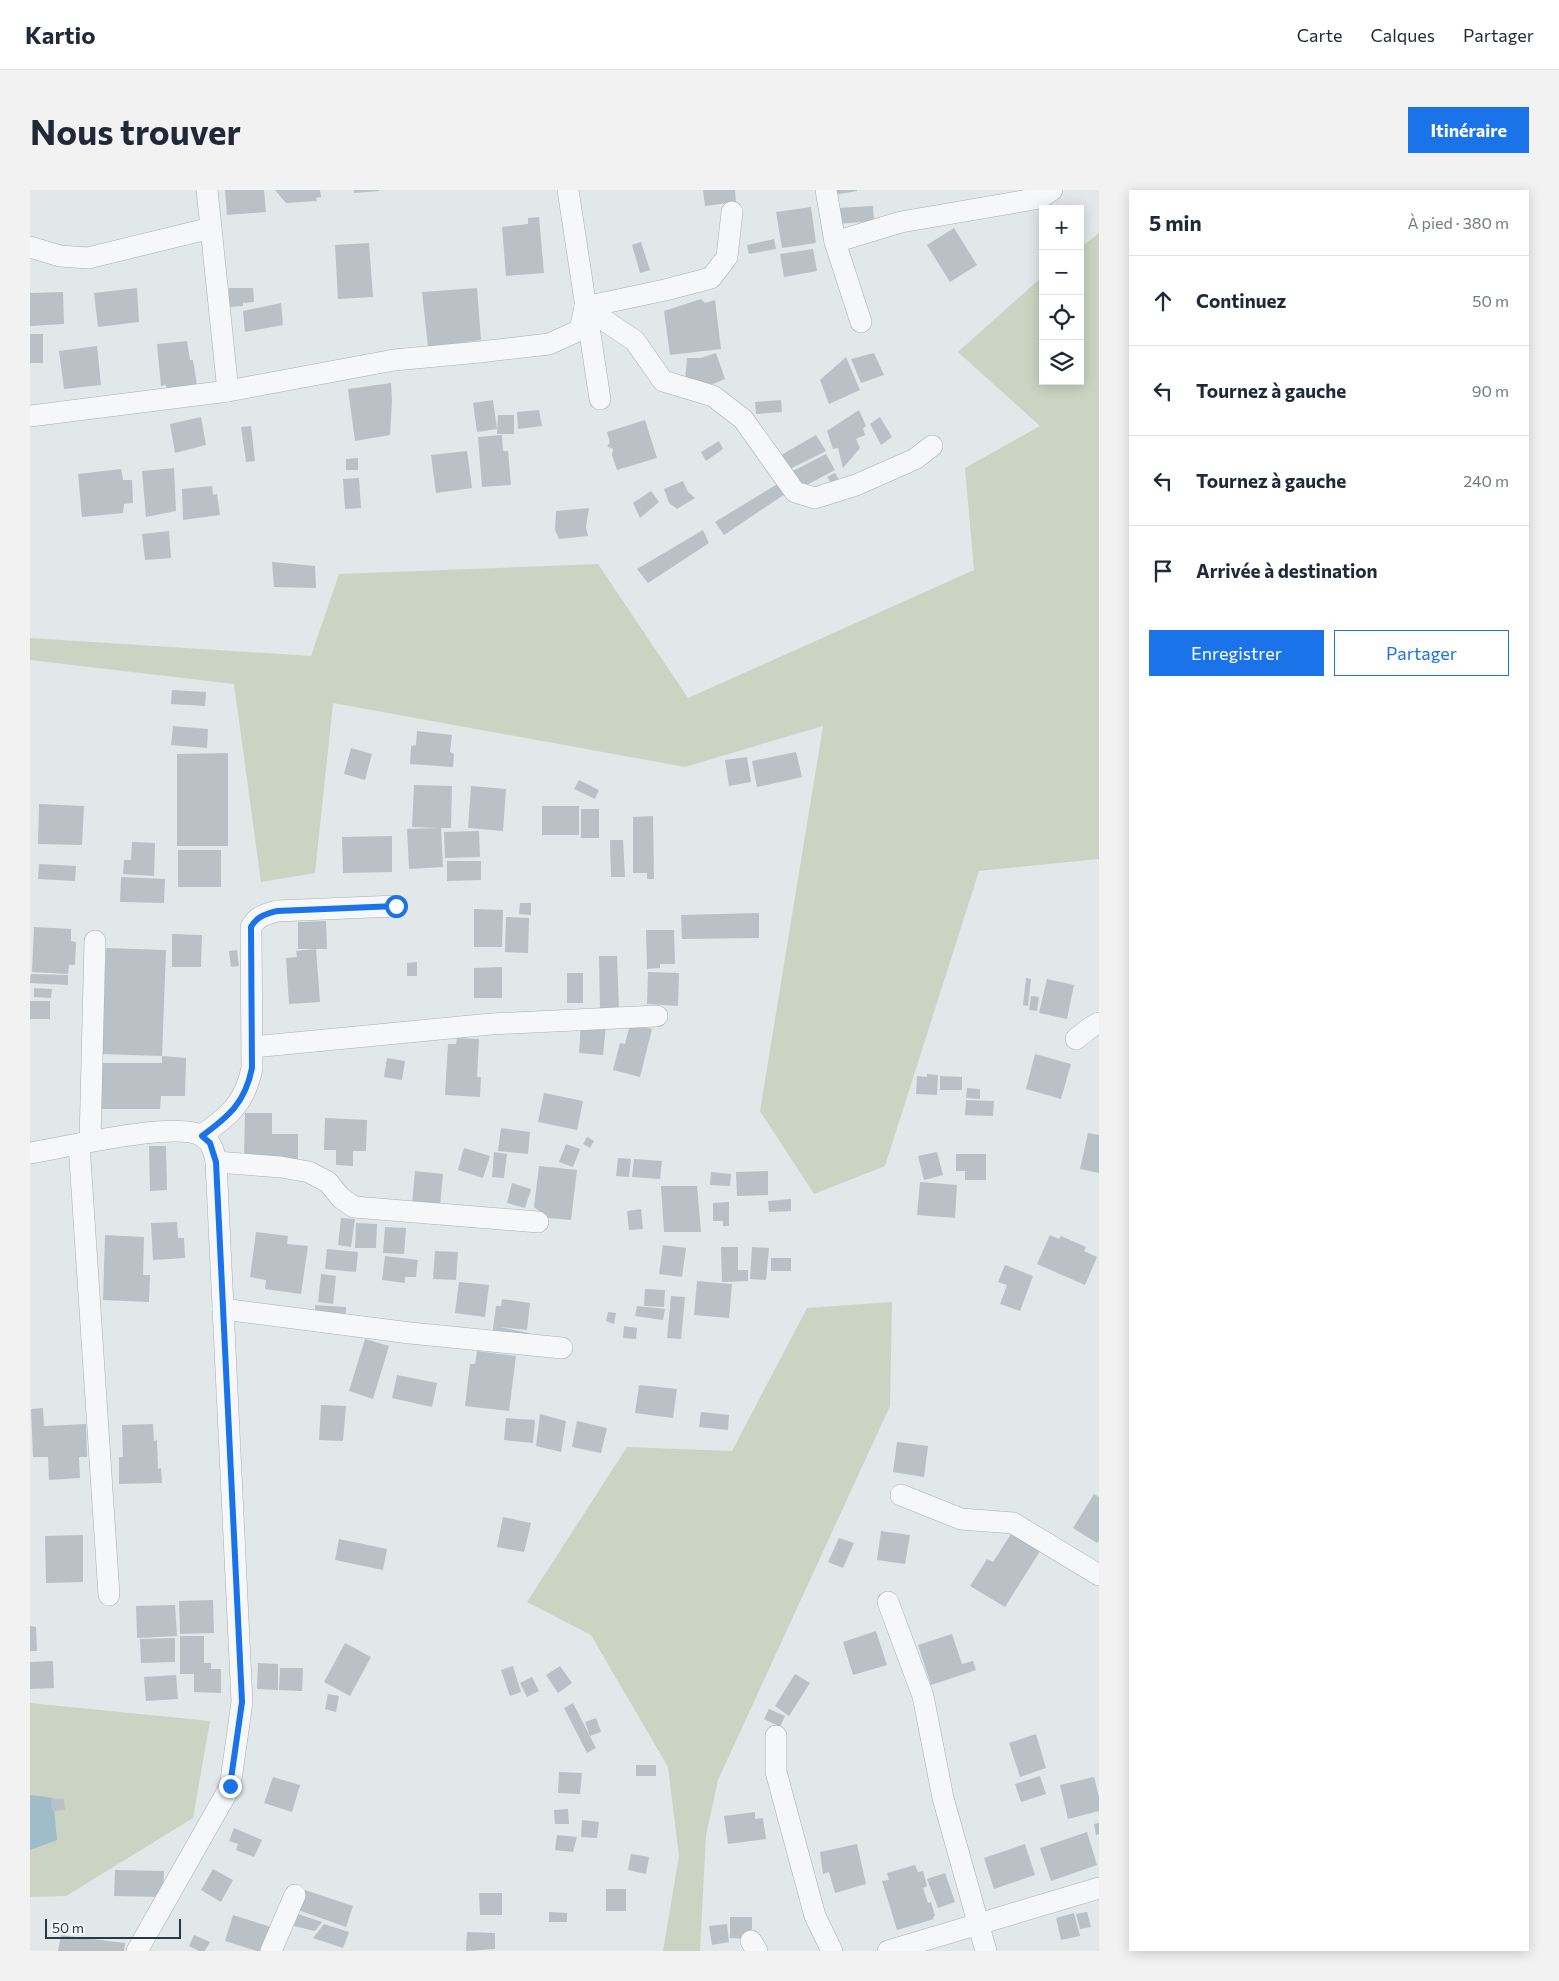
<!DOCTYPE html>
<html lang="fr">
<meta charset="utf-8">
<style>
body{margin:0;font-family:Commissioner,sans-serif;background:#f2f2f3;color:#1f2937}
.controls{position:absolute;right:15px;top:15px;display:grid;overflow:hidden;border-radius:0px;box-shadow:0 2px 12px #0003}
.controls button{width:45px;height:45px;display:grid;place-items:center;padding:0;border:0;border-bottom:1px solid #e0e1e3;background:#fff;color:#1f2937;font:25px sans-serif}
.scale{position:absolute;left:15px;bottom:12px;width:136px;box-sizing:border-box;padding-left:5px;border:2px solid #2a3842;border-top:0;font-size:14px;line-height:18px;white-space:nowrap;color:#2a3842;-webkit-text-stroke:4px #f2f5f7;paint-order:stroke}
.stop{position:absolute;width:15px;height:15px;margin:-11px;border:4px solid #1a73e8;border-radius:50%;background:#fff}
.stop.end{background:#1a73e8;border-color:#fff;box-shadow:0 1px 5px #0008}
.list{margin:0;padding:0;list-style:none}
h2{display:flex;justify-content:space-between;align-items:center;height:65px;margin:0;padding:0 20px;font-size:21px}
h2 small{font-size:16px;font-weight:400;color:#747a83}
.list li{display:grid;grid-template-columns:32px 1fr auto;gap:15px;align-items:center;box-sizing:border-box;height:90px;padding:0 20px;border-top:1px solid #e0e1e3}
.list b{display:block;font-size:19px;white-space:nowrap}
.list em{font-size:16px;font-style:normal;color:#747a83}
.actions{display:flex;gap:10px;padding:15px 20px}
.actions a{flex:1;padding:11px 0;border:1px solid #1a73e8;border-radius:0px;text-align:center;font-size:18px;color:#1a73e8}
.actions .main{background:#1a73e8;color:#fff}
.icon{flex:none;width:28px;height:28px;fill:none;stroke:currentColor;stroke-width:2;stroke-linecap:round;stroke-linejoin:round}
.map{position:relative;flex:none;width:1069px;height:1761px;overflow:hidden;border-radius:0px}
header{display:flex;align-items:center;gap:30px;box-sizing:border-box;height:70px;padding:0 25px;background:#fff;border-bottom:1px solid #e0e1e3}
header strong{font-size:24px}
nav{display:flex;gap:28px;margin-inline-start:auto;font-size:18px}
.intro{display:flex;align-items:center;justify-content:space-between;box-sizing:border-box;height:120px;padding:0 30px}
h1{margin:0;font-size:35px}
.button{padding:12px 22px;border-radius:0px;background:#1a73e8;color:#fff;font-size:18px;font-weight:700}
main{display:flex;gap:30px;padding:0 30px}
aside{flex:1;background:#fff;border-radius:0px;box-shadow:0 2px 12px #0003}
.map>svg:first-child{display:block}
.green{fill:#cbd4c3}
.water{fill:#9ebcc9}
.building{fill:#b9c1c7}
.lines{fill:none;stroke-linecap:round;stroke-linejoin:round}
.street-casing{stroke:#a7afb4;stroke-width:22}
.street{stroke:#f5f7f8;stroke-width:21}
.route{stroke:#1a73e8;stroke-width:6}
</style>
<header>
<strong>Kartio</strong>
<nav><a>Carte</a><a>Calques</a><a>Partager</a></nav>
</header>
<div class="intro"><h1>Nous trouver</h1><a class="button">Itinéraire</a></div>
<main>
<div class="map">
<svg width="1069" height="1761" viewBox="0 0 1069 1761">
<rect width="100%" height="100%" fill="#e2e7ea"/>
<g class="green">
<polygon points="1069,43 1069,669 949,681 855,976 784,1004 730,921 793,536 655,577 303,513 285,683 231,692 204,494 0,470 0,448 281,466 309,384 568,374 658,508 944,380 935,278 1010,236 928,162 1013,86 1013,191 1050,191 1050,58"/>
<polygon points="862,1112 860,1216 688,1590 676,1645 670,1761 633,1761 649,1666 638,1577 561,1445 497,1412 597,1257 702,1261 777,1118"/>
<polygon points="0,1513 180,1531 163,1628 36,1706 0,1707"/>
</g>
<polygon class="water" points="0,1605 23,1608 27,1650 0,1660"/>
<g class="building">
<polygon points="195,0 234,0 236,22 197,25"/>
<polygon points="245,0 290,0 291,7 286,8 287,11 256,13"/>
<polygon points="324,0 349,0 349,1 324,3"/>
<polygon points="673,0 705,0 706,12 675,16"/>
<polygon points="802,0 827,0 827,1 803,5"/>
<polygon points="843,16 844,31 807,34 806,18"/>
<polygon points="781,17 786,53 752,58 746,22"/>
<polygon points="509,27 514,83 476,86 472,37 498,34 498,28"/>
<polygon points="924,38 947,75 920,92 897,55"/>
<polygon points="744,49 746,59 719,64 717,55"/>
<polygon points="611,52 620,80 610,83 602,55"/>
<polygon points="339,53 343,107 308,109 305,55"/>
<polygon points="783,59 787,81 754,87 750,64"/>
<polygon points="107,98 109,132 68,137 64,103"/>
<polygon points="199,98 223,98 224,112 213,113 213,116 199,117"/>
<polygon points="447,98 451,150 398,157 392,102"/>
<polygon points="33,102 34,134 0,136 0,103"/>
<polygon points="671,109 675,113 685,110 691,159 640,165 634,121"/>
<polygon points="251,113 253,135 215,142 213,121"/>
<rect x="0" y="144" width="13" height="29"/>
<polygon points="157,151 160,170 163,170 167,195 137,200 136,195 131,196 127,154"/>
<polygon points="67,156 71,195 34,199 29,161"/>
<polygon points="686,163 695,189 676,197 655,192 657,168 671,168"/>
<polygon points="844,163 854,185 831,193 821,169"/>
<polygon points="816,167 830,200 799,214 790,190"/>
<polygon points="361,193 362,211 360,245 325,251 318,199"/>
<polygon points="463,210 467,239 447,242 443,213"/>
<polygon points="751,210 752,222 726,224 725,212"/>
<polygon points="509,220 512,236 488,239 487,222"/>
<polygon points="829,220 836,236 833,238 835,245 826,249 830,258 813,278 808,258 803,259 797,241"/>
<polygon points="468,225 484,225 484,244 467,244"/>
<polygon points="171,227 176,255 145,263 140,234"/>
<polygon points="850,227 862,247 851,255 840,234"/>
<polygon points="615,230 627,268 587,280 582,265 583,259 577,256 580,253 577,242"/>
<polygon points="221,236 225,271 216,272 211,237"/>
<polygon points="472,245 473,261 478,261 481,295 452,297 448,247"/>
<polygon points="786,245 796,261 760,279 751,265"/>
<polygon points="689,251 693,259 676,271 671,262"/>
<polygon points="437,261 442,298 406,303 401,265"/>
<polygon points="796,264 805,280 771,298 761,282"/>
<polygon points="328,268 328,280 316,280 316,269"/>
<polygon points="144,278 146,321 116,327 112,281"/>
<polygon points="91,279 93,290 102,290 103,313 94,314 93,323 52,327 48,284"/>
<polygon points="805,283 811,293 803,296 797,287"/>
<polygon points="329,288 331,318 315,319 313,289"/>
<polygon points="653,291 658,302 665,308 647,319 639,313 634,299"/>
<polygon points="749,293 755,304 694,345 685,332"/>
<polygon points="182,296 183,305 187,304 190,325 153,330 152,299"/>
<polygon points="621,301 629,312 610,328 603,313"/>
<polygon points="559,318 556,337 558,346 529,349 525,340 526,321"/>
<polygon points="673,340 679,353 618,393 607,379"/>
<polygon points="139,341 141,368 115,370 112,344"/>
<polygon points="242,372 285,376 286,398 244,397"/>
<polygon points="142,500 176,502 175,516 141,514"/>
<polygon points="143,536 178,539 177,558 141,555"/>
<polygon points="387,541 422,545 420,562 424,564 423,577 380,574 381,556 386,555"/>
<polygon points="321,558 342,564 335,590 314,584"/>
<polygon points="766,562 772,587 727,597 722,571"/>
<polygon points="198,563 198,656 147,656 147,564"/>
<polygon points="717,567 721,592 699,596 695,570"/>
<polygon points="549,590 569,600 565,609 544,599"/>
<polygon points="384,595 422,596 421,638 411,638 413,677 379,679 377,639 408,638 382,637"/>
<polygon points="441,596 476,599 473,641 438,638"/>
<polygon points="9,614 54,616 52,655 8,654"/>
<rect x="512" y="616" width="37" height="29"/>
<rect x="551" y="619" width="18" height="29"/>
<polygon points="623,626 624,689 617,689 617,683 603,683 603,627"/>
<polygon points="449,641 450,667 415,668 414,642"/>
<polygon points="362,646 362,682 313,683 312,647"/>
<polygon points="580,650 593,650 595,687 581,687"/>
<polygon points="102,652 125,653 124,686 93,684 94,670 101,670"/>
<rect x="148" y="660" width="43" height="37"/>
<polygon points="417,671 451,671 451,690 417,691"/>
<polygon points="9,674 46,676 45,691 8,689"/>
<polygon points="91,687 135,689 134,713 90,712"/>
<polygon points="490,713 501,713 501,725 489,724"/>
<polygon points="444,719 473,720 472,757 444,757"/>
<polygon points="729,723 729,748 652,749 651,725"/>
<polygon points="476,727 499,728 498,763 475,762"/>
<polygon points="296,731 297,759 268,759 268,732"/>
<polygon points="4,737 41,739 41,751 46,752 45,775 39,775 38,784 2,782"/>
<polygon points="616,740 644,740 645,774 630,774 630,778 617,779"/>
<polygon points="142,744 172,745 171,777 142,777"/>
<polygon points="76,758 136,760 132,866 72,864"/>
<polygon points="286,759 290,812 259,814 256,768 267,767 266,761"/>
<polygon points="207,760 209,776 201,777 199,761"/>
<polygon points="569,766 587,766 589,820 570,819"/>
<polygon points="387,772 387,786 377,786 377,773"/>
<polygon points="472,777 472,808 444,808 444,778"/>
<polygon points="618,782 649,783 648,816 617,814"/>
<rect x="537" y="783" width="16" height="30"/>
<polygon points="1,784 38,785 38,795 0,793"/>
<polygon points="996,788 1001,789 998,816 993,815"/>
<polygon points="1017,789 1044,795 1037,829 1009,823"/>
<polygon points="4,798 22,799 21,808 4,807"/>
<polygon points="1001,806 1009,807 1007,821 999,820"/>
<rect x="0" y="811" width="20" height="18"/>
<polygon points="551,833 576,835 573,865 549,863"/>
<polygon points="600,834 622,839 610,887 583,880 590,853 595,854"/>
<polygon points="427,848 449,849 447,887 451,887 450,907 415,905 418,854 426,854"/>
<polygon points="1005,864 1041,874 1031,909 996,899"/>
<polygon points="132,866 156,868 155,906 131,906 130,919 70,919 71,873 132,873"/>
<polygon points="357,868 375,871 372,890 354,887"/>
<polygon points="897,884 908,885 907,905 886,904 887,886 897,887"/>
<polygon points="910,886 932,887 932,900 910,900"/>
<polygon points="937,898 950,899 950,909 936,908"/>
<polygon points="514,903 553,911 547,940 508,932"/>
<polygon points="936,910 964,911 963,926 935,925"/>
<polygon points="215,923 242,923 242,944 268,944 268,969 214,968"/>
<polygon points="295,928 337,930 336,961 323,961 323,976 306,975 306,960 294,960"/>
<polygon points="471,938 500,942 498,964 468,961"/>
<polygon points="1058,943 1069,945 1069,983 1050,979"/>
<polygon points="557,947 564,951 560,958 553,954"/>
<polygon points="536,954 550,959 543,977 529,972"/>
<polygon points="119,956 136,956 137,1000 120,1001"/>
<polygon points="434,958 460,966 453,988 428,980"/>
<polygon points="464,962 477,964 474,988 462,987"/>
<polygon points="907,962 913,985 894,990 888,966"/>
<polygon points="926,964 956,964 956,990 935,990 935,981 926,981"/>
<polygon points="588,968 601,969 599,987 586,986"/>
<polygon points="604,969 632,971 630,989 602,987"/>
<polygon points="509,976 547,980 541,1030 518,1028 504,1017"/>
<polygon points="385,981 413,984 410,1016 382,1013"/>
<polygon points="738,981 738,1005 707,1006 706,982"/>
<polygon points="681,982 701,984 700,996 680,995"/>
<polygon points="890,992 927,995 925,1028 887,1025"/>
<polygon points="482,993 501,999 495,1018 477,1013"/>
<polygon points="631,996 667,996 671,1042 634,1042"/>
<polygon points="761,1009 761,1021 739,1022 738,1011"/>
<polygon points="699,1012 699,1036 693,1036 693,1031 683,1031 683,1013"/>
<polygon points="611,1019 613,1039 599,1040 597,1021"/>
<polygon points="311,1028 325,1029 321,1057 308,1055"/>
<polygon points="147,1032 148,1048 154,1048 155,1068 123,1070 121,1033"/>
<polygon points="326,1033 347,1034 346,1058 325,1058"/>
<polygon points="355,1037 376,1038 374,1064 353,1063"/>
<polygon points="226,1042 258,1046 257,1054 278,1056 271,1104 235,1099 236,1090 220,1087"/>
<polygon points="75,1045 114,1047 113,1085 120,1085 119,1112 73,1110"/>
<polygon points="1020,1045 1029,1049 1031,1046 1056,1057 1054,1061 1067,1067 1055,1095 1007,1074"/>
<polygon points="633,1055 656,1058 652,1087 629,1084"/>
<polygon points="691,1057 708,1057 708,1080 718,1080 718,1091 692,1092"/>
<polygon points="722,1057 739,1058 736,1090 720,1089"/>
<polygon points="297,1059 328,1062 326,1082 295,1079"/>
<polygon points="405,1061 428,1062 426,1090 403,1089"/>
<polygon points="355,1066 388,1070 386,1087 375,1087 375,1093 352,1090"/>
<rect x="741" y="1068" width="20" height="13"/>
<polygon points="975,1075 1003,1086 990,1121 970,1114 977,1095 968,1092"/>
<polygon points="291,1084 306,1086 303,1114 288,1112"/>
<polygon points="667,1091 702,1094 699,1128 664,1125"/>
<polygon points="429,1092 459,1095 455,1127 425,1123"/>
<polygon points="615,1099 635,1100 634,1117 614,1116"/>
<polygon points="641,1106 655,1107 651,1149 637,1148"/>
<polygon points="472,1109 500,1113 497,1140 470,1137 499,1143 498,1152 462,1146 466,1116 471,1116"/>
<polygon points="285,1115 316,1117 315,1131 285,1128"/>
<polygon points="607,1116 635,1119 633,1130 605,1126"/>
<polygon points="578,1122 586,1123 584,1134 576,1131"/>
<polygon points="594,1136 607,1138 606,1149 593,1148"/>
<polygon points="335,1149 359,1156 343,1209 319,1201"/>
<polygon points="447,1161 486,1166 479,1221 435,1216 440,1174 445,1174"/>
<polygon points="367,1185 407,1193 402,1217 362,1208"/>
<polygon points="609,1195 647,1199 643,1228 605,1223"/>
<polygon points="291,1215 316,1216 313,1251 289,1250"/>
<polygon points="13,1218 14,1236 56,1234 57,1267 49,1267 50,1288 19,1290 18,1267 3,1267 1,1219"/>
<polygon points="671,1222 699,1225 698,1240 669,1237"/>
<polygon points="510,1224 536,1231 531,1262 506,1256"/>
<polygon points="476,1228 505,1230 503,1253 474,1250"/>
<polygon points="547,1231 577,1238 571,1263 542,1257"/>
<polygon points="123,1234 124,1251 127,1250 128,1279 131,1278 132,1293 89,1294 89,1267 93,1267 92,1235"/>
<polygon points="867,1252 898,1256 894,1287 863,1282"/>
<polygon points="1064,1304 1069,1307 1069,1351 1067,1353 1043,1338"/>
<polygon points="473,1327 501,1333 494,1362 467,1357"/>
<polygon points="851,1341 880,1345 875,1374 847,1370"/>
<polygon points="983,1341 1012,1358 975,1417 940,1396 957,1369 963,1372"/>
<polygon points="53,1345 53,1392 16,1393 15,1346"/>
<polygon points="809,1348 824,1353 813,1378 798,1372"/>
<polygon points="309,1349 357,1359 353,1380 305,1370"/>
<polygon points="183,1410 184,1443 150,1444 149,1411"/>
<polygon points="145,1415 147,1446 107,1448 106,1416"/>
<polygon points="0,1436 6,1437 7,1461 0,1461"/>
<polygon points="846,1441 857,1475 823,1485 813,1452"/>
<polygon points="922,1444 932,1474 943,1471 946,1480 901,1495 888,1455"/>
<polygon points="150,1446 174,1446 174,1473 181,1473 181,1479 191,1479 191,1503 164,1502 164,1484 150,1484"/>
<polygon points="145,1448 145,1472 111,1473 110,1449"/>
<polygon points="315,1453 341,1467 320,1506 294,1492"/>
<polygon points="23,1471 24,1498 0,1499 0,1472"/>
<polygon points="228,1473 248,1474 248,1500 227,1499"/>
<polygon points="483,1476 491,1502 480,1506 471,1480"/>
<polygon points="530,1476 542,1493 528,1503 516,1485"/>
<polygon points="250,1478 273,1478 272,1501 249,1500"/>
<polygon points="765,1484 780,1493 759,1526 745,1516"/>
<polygon points="146,1485 148,1509 116,1511 114,1487"/>
<polygon points="502,1487 509,1501 497,1507 490,1493"/>
<polygon points="298,1504 309,1506 306,1522 295,1519"/>
<polygon points="543,1513 566,1558 557,1563 534,1518"/>
<polygon points="739,1519 755,1526 750,1537 734,1529"/>
<polygon points="566,1528 571,1542 560,1546 555,1532"/>
<polygon points="1006,1544 1016,1578 990,1587 979,1553"/>
<rect x="606" y="1575" width="20" height="11"/>
<polygon points="529,1582 552,1583 550,1604 528,1603"/>
<polygon points="1010,1586 1016,1604 991,1612 985,1594"/>
<polygon points="243,1587 270,1595 262,1622 234,1613"/>
<polygon points="1064,1587 1069,1607 1069,1621 1038,1629 1030,1595"/>
<polygon points="21,1609 34,1609 35,1620 22,1621"/>
<polygon points="538,1619 539,1634 525,1634 524,1620"/>
<polygon points="725,1622 725,1629 733,1628 736,1649 698,1654 694,1626"/>
<polygon points="552,1630 569,1632 567,1648 551,1647"/>
<polygon points="1069,1633 1069,1644 1066,1645 1064,1634"/>
<polygon points="204,1638 232,1650 224,1667 206,1660 208,1654 199,1651"/>
<polygon points="1057,1642 1067,1675 1021,1691 1010,1658"/>
<polygon points="527,1645 547,1647 543,1662 525,1660"/>
<polygon points="827,1654 836,1694 805,1703 799,1682 793,1684 790,1662"/>
<polygon points="995,1654 1005,1685 964,1699 954,1668"/>
<polygon points="601,1664 619,1667 616,1684 598,1680"/>
<polygon points="885,1675 888,1682 893,1681 897,1696 893,1698 898,1713 901,1712 905,1726 903,1727 904,1729 867,1740 852,1691 859,1690 857,1683"/>
<polygon points="183,1679 203,1690 191,1712 171,1700"/>
<polygon points="85,1680 134,1681 133,1707 84,1706"/>
<polygon points="915,1683 925,1712 908,1718 897,1689"/>
<rect x="576" y="1699" width="20" height="22"/>
<polygon points="275,1700 323,1716 316,1737 268,1720"/>
<polygon points="449,1703 472,1703 472,1725 450,1725"/>
<polygon points="519,1722 537,1723 537,1732 519,1732"/>
<polygon points="1057,1722 1061,1737 1050,1739 1046,1724"/>
<polygon points="1044,1723 1050,1746 1031,1750 1026,1728"/>
<polygon points="268,1724 292,1732 285,1741 264,1736"/>
<polygon points="203,1725 241,1737 234,1761 227,1761 195,1751"/>
<polygon points="700,1727 722,1727 722,1749 700,1748"/>
<polygon points="294,1734 319,1742 313,1758 283,1748"/>
<polygon points="697,1734 699,1752 682,1755 679,1736"/>
<polygon points="437,1742 465,1743 465,1759 436,1761"/>
<polygon points="31,1745 95,1753 94,1761 28,1761"/>
<polygon points="164,1745 180,1752 175,1761 169,1761 159,1756"/>
</g>
<g class="lines">
<defs>
<g id="street">
<polyline points="177,0 198,201"/>
<polyline points="538,0 570,209"/>
<polyline points="796,0 805,52 831,132"/>
<polyline points="805,52 871,32 1010,8 1022,0"/>
<polyline points="0,57 30,66 58,68 181,38"/>
<polyline points="555,117 605,151 633,191 683,206 713,229 765,302 785,308 826,295 885,269 902,256"/>
<polyline points="555,117 635,100 681,88 697,67 702,22"/>
<polyline points="0,226 198,201 364,170 450,162 519,154 550,140 555,117"/>
<polyline points="1046,849 1061,837 1069,833"/>
<polyline points="223,857 461,834 627,826"/>
<path d="M172 945C199 926 215 913 222 878L221 737C227 726 236 724 247 721L366 716"/>
<polyline points="60,951 65,751"/>
<polyline points="49,954 79,1405"/>
<path d="M0 963C34 958 146 930 172 946 181 951 185 963 186 972L212 1512 200 1597 107 1761"/>
<polyline points="186,972 251,977 279,982 298,992 311,1008 324,1017 508,1032"/>
<polyline points="193,1119 380,1143 532,1158"/>
<polyline points="871,1305 931,1329 983,1333 1069,1385"/>
<polyline points="858,1412 893,1506 913,1608 956,1761"/>
<polyline points="746,1546 746,1582 785,1726 802,1761"/>
<polyline points="721,1751 727,1761"/>
<polyline points="241,1761 265,1705"/>
<polyline points="858,1761 1069,1698"/>
</g>
</defs>
<use href="#street" class="street-casing"/>
<use href="#street" class="street"/>
</g>
<g class="lines">
<path class="route" d="M200 1596 212 1512 186 972 180 953 172 946C199 926 215 913 222 878L221 737C227 726 236 724 247 721L366 716"/>
</g>
</svg>
<div class="controls">
<button>+</button>
<button>−</button>
<button><svg class="icon" aria-label="locate" viewBox="0 0 24 24"><circle cx="12" cy="12" r="6"/><path d="M12 2v4M12 18v4M2 12h4M18 12h4"/></svg></button>
<button><svg class="icon" aria-label="layers" viewBox="0 0 24 24"><path d="M12 4l9 5-9 5-9-5zM3 14l9 5 9-5"/></svg></button>
</div>
<div class="scale">50 m</div>
<div class="stop" style="left:366px;top:716px"></div>
<div class="stop end" style="left:200px;top:1596px"></div>
</div>
<aside>
<h2>5 min<small>À pied · 380 m</small></h2>
<ul class="list">
<li><svg class="icon" aria-label="ahead" viewBox="0 0 24 24"><path d="M12 20V5M6 11l6-6 6 6"/></svg><div><b>Continuez</b></div><em>50 m</em></li>
<li><svg class="icon" aria-label="left" viewBox="0 0 24 24"><path d="M17 20v-9H6M10 6l-5 5 5 5"/></svg><div><b>Tournez à gauche</b></div><em>90 m</em></li>
<li><svg class="icon" aria-label="left" viewBox="0 0 24 24"><path d="M17 20v-9H6M10 6l-5 5 5 5"/></svg><div><b>Tournez à gauche</b></div><em>240 m</em></li>
<li><svg class="icon" aria-label="arrive" viewBox="0 0 24 24"><path d="M6 21V4h12l-3 4 3 4H6"/></svg><div><b>Arrivée à destination</b></div></li>
</ul>
<div class="actions"><a class="main">Enregistrer</a><a>Partager</a></div>
</aside>
</main>
